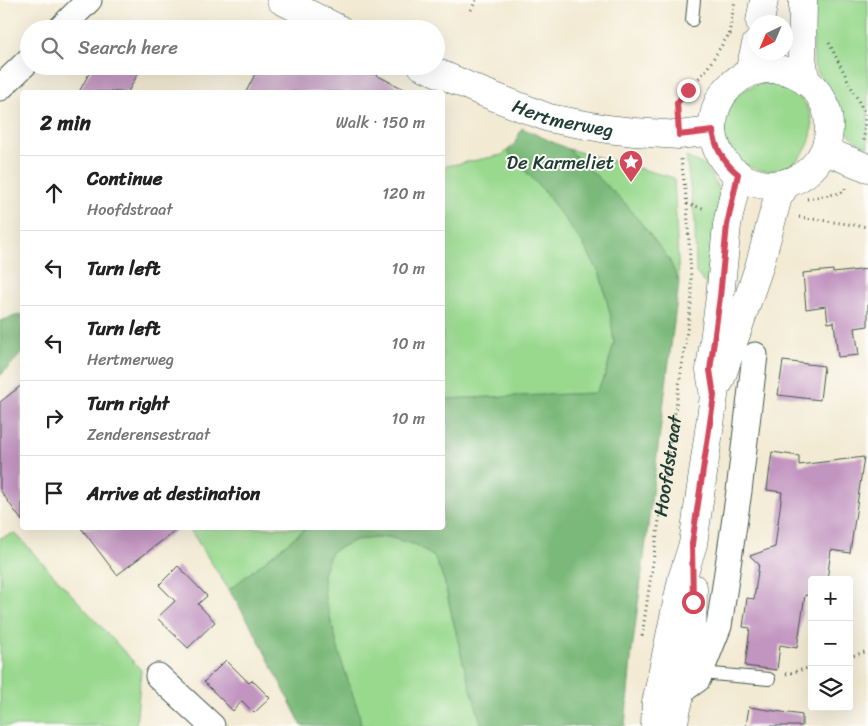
<!DOCTYPE html>
<meta charset="utf-8">
<style>
body{margin:0;font-family:Sriracha,sans-serif;background:#f2f2f2;color:#222}
.controls{position:absolute;right:15px;bottom:15px;display:grid;overflow:hidden;border-radius:5px;box-shadow:0 5px 20px #0002}
.controls button{width:45px;height:45px;display:grid;place-items:center;padding:0;border:0;border-bottom:1px solid #e0e0e0;background:#fff;color:#222;font:25px sans-serif}
.compass{position:absolute;left:748px;top:15px;width:45px;height:45px;border-radius:50%;background:#fff;box-shadow:0 5px 20px #0002;rotate:224deg}
.stop{position:absolute;width:15px;height:15px;margin:-11px;border:4px solid #d1495b;border-radius:50%;background:#fff}
.stop.end{background:#d1495b;border-color:#fff;box-shadow:0 1px 5px #0008}
.list{margin:0;padding:0;list-style:none}
h2{display:flex;justify-content:space-between;align-items:center;height:65px;margin:0;padding:0 20px;font-size:21px}
h2 small{font-size:16px;font-weight:400;color:#767676}
.list li{display:grid;grid-template-columns:32px 1fr auto;gap:15px;align-items:center;box-sizing:border-box;height:75px;padding:0 20px;border-top:1px solid #e0e0e0}
.list b{display:block;font-size:19px;white-space:nowrap}
.list p{margin:0;font-size:16px;white-space:nowrap;color:#767676}
.list em{font-size:16px;font-style:normal;color:#767676}
.icon{flex:none;width:28px;height:28px;fill:none;stroke:currentColor;stroke-width:2;stroke-linecap:round;stroke-linejoin:round}
.map{position:relative;flex:none;width:868px;height:726px;overflow:hidden}
.search{position:absolute;background:#fff;box-shadow:0 5px 20px #0002;left:20px;top:20px;width:425px;height:55px;display:flex;align-items:center;gap:12px;box-sizing:border-box;padding:0 18px;border-radius:28px;color:#767676;font-size:19px}
.panel{position:absolute;background:#fff;box-shadow:0 5px 20px #0002;left:20px;top:90px;width:425px;height:440px;border-radius:5px}
.map>svg:first-child{display:block}
.green{fill:#99d98e;stroke:#5c8b61}
.forest{fill:#7ab979;stroke:#4c7b56}
.building{fill:#c295c1}
.lines{fill:none;stroke-linecap:round;stroke-linejoin:round}
.service-casing{stroke:#3f574c;stroke-width:14}
.minor-casing{stroke:#3f574c;stroke-width:27}
.tertiary-casing{stroke:#3f574c;stroke-width:29}
.primary-casing{stroke:#3f574c;stroke-width:29}
.path{stroke:#3f574c;stroke-width:3;stroke-dasharray:1 4;stroke-linecap:butt}
.service{stroke:#fff;stroke-width:12}
.minor{stroke:#fff;stroke-width:25}
.tertiary{stroke:#fff;stroke-width:28}
.primary{stroke:#fff;stroke-width:28}
.route{stroke:#d1495b;stroke-width:6}
.labels{text-anchor:middle;stroke-width:4;stroke-linejoin:round;paint-order:stroke}
.street-label{font-size:19px;fill:#1f3d34;stroke:#fdfcf7}
.poi-label{font-size:19px;fill:#1f3d34;stroke:#fdfcf7;text-anchor:end}
</style>
<div class="map">
<svg width="868" height="726" viewBox="0 0 868 726">
<rect width="100%" height="100%" fill="#fdfcf7"/>
<filter id="ink" filterUnits="userSpaceOnUse"><feTurbulence type="fractalNoise" baseFrequency=".02" numOctaves="2"/><feDisplacementMap in="SourceGraphic" scale="10" xChannelSelector="R" yChannelSelector="G"/><feConvolveMatrix kernelMatrix="1 2 1 2 8 2 1 2 1" color-interpolation-filters="sRGB"/></filter>
<filter id="wash" filterUnits="userSpaceOnUse"><feTurbulence type="fractalNoise" baseFrequency=".0096" numOctaves="4" result="noise"/><feDisplacementMap in="SourceGraphic" scale="20" xChannelSelector="R" yChannelSelector="G"/><feGaussianBlur stdDeviation="1.12" result="paint"/><feColorMatrix in="noise" values="0 0 0 0 0 0 0 0 0 0 0 0 0 0 0 0 0 1.4 0 .05"/><feComposite in="paint" operator="in"/></filter>
<g filter="url(#wash)">
<rect width="100%" height="100%" fill="#f3ead3"/>
<g class="green">
<polygon points="812,0 868,0 868,147 856,141 847,132 840,122 834,100 814,66"/>
<circle cx="768" cy="127" r="44"/>
<polygon points="568,149 674,178 679,283 669,259 626,204"/>
<polygon points="507,151 544,191 583,244 600,274 611,317 614,343 605,376 595,393 443,399 442,167 502,155"/>
<polygon points="686,157 704,165 712,176 719,190 719,205 708,287 696,273 695,221"/>
<polygon points="189,528 306,528 229,590"/>
<polygon points="15,533 141,670 136,726 0,726 0,538"/>
<polygon points="388,537 417,545 435,558 444,580 452,617 482,726 361,726 359,713 342,663 325,599 323,574 331,552 355,540"/>
</g>
<g class="forest">
<polygon points="522,128 568,149 626,204 669,259 679,283 631,659 625,726 482,726 463,663 444,580 435,558 417,545 388,537 355,540 331,552 323,574 325,599 342,663 359,713 361,726 302,726 253,629 229,590 306,528 442,528 443,399 595,393 605,376 614,343 611,317 600,274 583,244 544,191 507,151 515,143"/>
<polygon points="22,314 22,353 0,376 0,321"/>
</g>
<g id="blocks">
<g class="building">
<polygon points="93,66 142,66 128,92 79,92"/>
<polygon points="259,66 373,66 370,72 410,92 246,92"/>
<polygon points="868,269 868,326 855,328 859,355 838,357 834,322 828,323 826,306 806,309 803,273 833,270 833,273"/>
<polygon points="783,361 824,366 820,400 778,395"/>
<polygon points="22,385 22,521 0,490 0,402"/>
<polygon points="772,452 799,456 799,465 864,457 850,553 831,550 827,580 812,580 812,596 805,595 797,648 780,645 777,670 745,666 750,628 743,627 747,598 754,599 759,564 750,556 775,547 782,492 767,490"/>
<polygon points="81,528 179,528 117,575"/>
<polygon points="178,566 207,596 198,604 215,622 188,648 157,618 175,601 159,585"/>
<polygon points="226,660 249,683 252,680 270,698 254,713 242,701 233,711 204,682"/>
<polygon points="749,707 802,715 802,726 746,726"/>
</g>
</g>
</g>
<g filter="url(#ink)">
<use href="#blocks" fill-opacity="0" stroke="#3f574c" stroke-width="1"/>
<g class="lines">
<defs>
<g id="service">
<polyline points="692,20 694,0"/>
<polyline points="701,673 769,679"/>
</g>
<g id="minor">
<polyline points="60,29 89,0"/>
<polyline points="0,88 29,60"/>
<polyline points="158,676 212,726"/>
<polyline points="680,692 698,679 719,626 739,491 755,355"/>
</g>
<g id="tertiary">
<polyline points="281,0 339,29"/>
<path id="s2" d="M422 66 482 92 549 118 607 129 635 132 679 135 713 131"/>
<polyline points="825,151 868,168"/>
</g>
<g id="primary">
<polyline points="803,0 802,58 806,82"/>
<polyline points="760,22 764,0"/>
<circle cx="771" cy="127" r="58"/>
<polyline points="749,73 756,44"/>
<polyline points="720,381 759,267 778,197 788,182"/>
<polyline points="655,726 656,703 682,579 693,544 714,396 710,370 720,297 727,225 738,174"/>
<polyline points="673,726 692,641 693,588"/>
</g>
</defs>
<use href="#service" class="service-casing"/>
<use href="#minor" class="minor-casing"/>
<use href="#tertiary" class="tertiary-casing"/>
<use href="#primary" class="primary-casing"/>
<g class="path">
<polyline points="471,10 476,0"/>
<polyline points="729,34 735,0"/>
<polyline points="829,43 865,114 864,141"/>
<polyline points="677,110 677,103 706,70 729,34 734,34"/>
<polyline points="807,199 840,193 845,190 846,186"/>
<polyline points="687,204 706,209"/>
<polyline points="799,217 868,227"/>
<path id="s1" d="M642 636 692 297 687 204 681 159"/>
<polyline points="849,657 868,651"/>
<polyline points="786,674 812,667"/>
</g>
<use href="#service" class="service"/>
<use href="#minor" class="minor"/>
<use href="#tertiary" class="tertiary"/>
<use href="#primary" class="primary"/>
</g>
</g>
<g class="lines" filter="url(#ink)">
<path class="route" d="M688 90 677 103 679 135 713 131C716 149 723 162 738 174L727 225 720 297 710 370 714 396 692 544 693 602"/>
</g>
<defs>
<symbol id="sight-pin" viewBox="-11 -11 22 30"><path d="M0 17L-7.5 6A9.5 9.5 0 1 1 7.5 6Z" fill="#d1495b" stroke="#fdfcf7"/><path d="M0-6L1.8-2.2L6-1.7L2.9 1.2L3.7 5.4L0 3.3L-3.7 5.4L-2.9 1.2L-6-1.7L-1.8-2.2Z" fill="#fff"/></symbol>
</defs>
<g fill-rule="evenodd">
<use href="#sight-pin" x="617" y="148" width="28" height="38"/>
</g>
<g class="labels">
<g class="street-label">
<text dy="7" stroke="none"><textPath href="#s2" startOffset="151">Hertmerweg</textPath></text>
<text dy="7" stroke="none"><textPath href="#s1" startOffset="172">Hoofdstraat</textPath></text>
</g>
<g class="poi-label">
<text x="614" y="169">De Karmeliet</text>
</g>
</g>
</svg>
<div class="controls">
<button>+</button>
<button>−</button>
<button><svg class="icon" aria-label="layers" viewBox="0 0 24 24"><path d="M12 4l9 5-9 5-9-5zM3 14l9 5 9-5"/></svg></button>
</div>
<svg class="compass" viewBox="-18 -18 36 36"><path d="M0-13l5 13h-10z" fill="#e53935"/><path d="M0 13l5-13h-10z" fill="#767676"/></svg>
<div class="stop" style="left:693px;top:602px"></div>
<div class="stop end" style="left:688px;top:90px"></div>
<div class="search"><svg class="icon" aria-label="search" viewBox="0 0 24 24"><circle cx="10" cy="10" r="6"/><path d="M15 15l6 6"/></svg>Search here</div>
<section class="panel">
<h2>2 min<small>Walk · 150 m</small></h2>
<ul class="list">
<li><svg class="icon" aria-label="ahead" viewBox="0 0 24 24"><path d="M12 20V5M6 11l6-6 6 6"/></svg><div><b>Continue</b><p>Hoofdstraat</p></div><em>120 m</em></li>
<li><svg class="icon" aria-label="left" viewBox="0 0 24 24"><path d="M17 20v-9H6M10 6l-5 5 5 5"/></svg><div><b>Turn left</b></div><em>10 m</em></li>
<li><svg class="icon" aria-label="left" viewBox="0 0 24 24"><path d="M17 20v-9H6M10 6l-5 5 5 5"/></svg><div><b>Turn left</b><p>Hertmerweg</p></div><em>10 m</em></li>
<li><svg class="icon" aria-label="right" viewBox="0 0 24 24"><path d="M7 20v-9h11M14 6l5 5-5 5"/></svg><div><b>Turn right</b><p>Zenderensestraat</p></div><em>10 m</em></li>
<li><svg class="icon" aria-label="arrive" viewBox="0 0 24 24"><path d="M6 21V4h12l-3 4 3 4H6"/></svg><div><b>Arrive at destination</b></div></li>
</ul>
</section>
</div>
